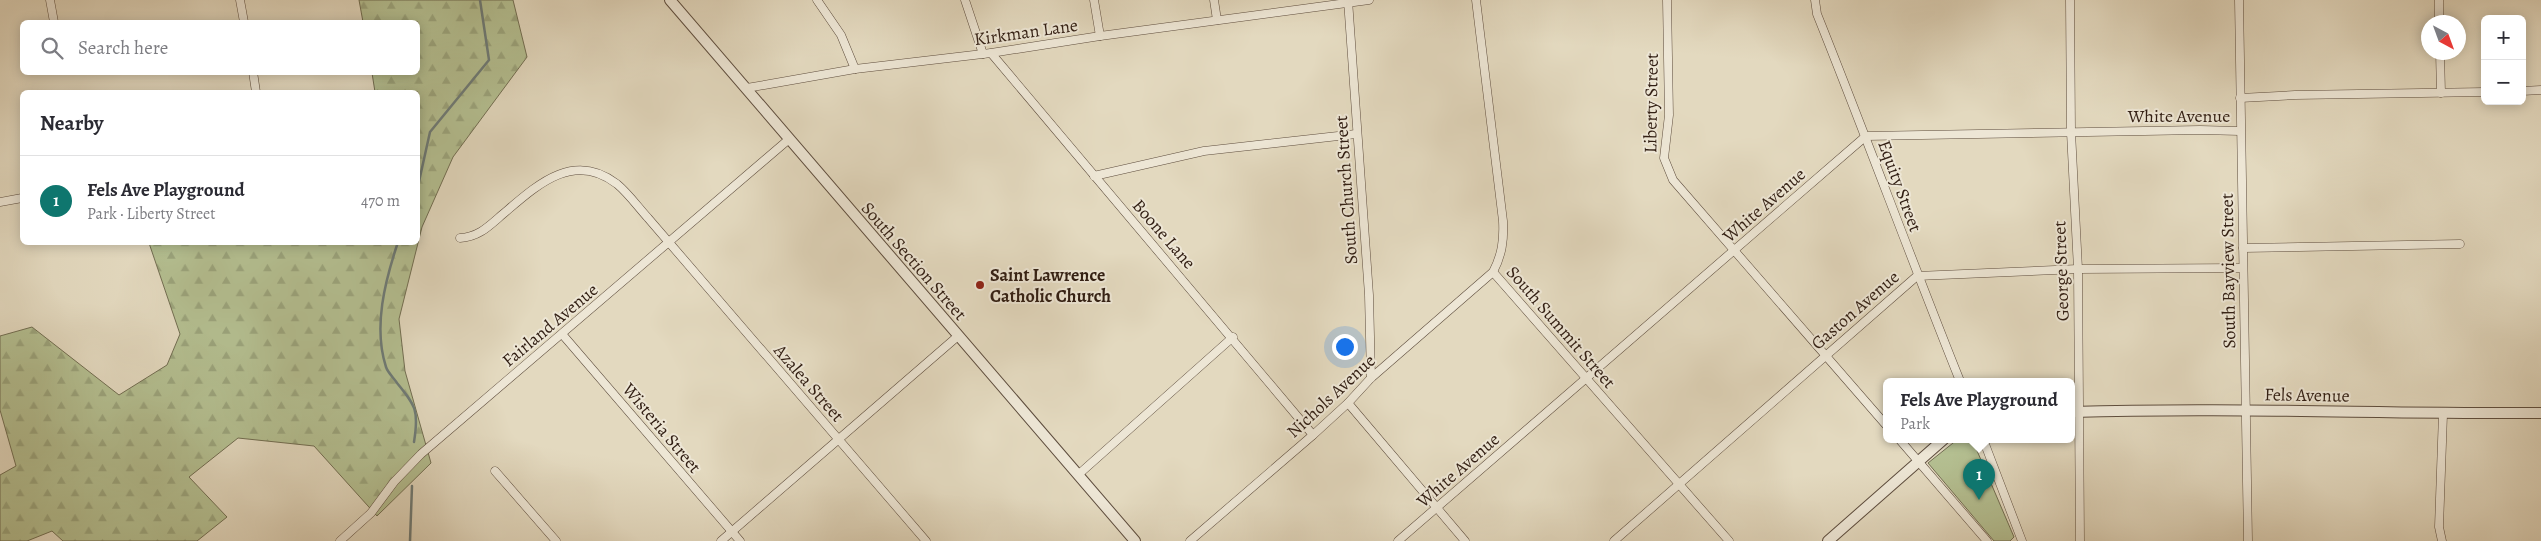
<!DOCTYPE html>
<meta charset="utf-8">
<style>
body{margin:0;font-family:Alegreya,serif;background:#f7f7f7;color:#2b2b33}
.controls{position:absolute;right:15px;top:15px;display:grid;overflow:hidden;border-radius:8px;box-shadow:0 2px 12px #0003}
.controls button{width:45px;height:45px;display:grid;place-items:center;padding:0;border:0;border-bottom:1px solid #e1e1e2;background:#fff;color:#2b2b33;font:25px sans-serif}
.compass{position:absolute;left:2421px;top:15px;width:45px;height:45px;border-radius:50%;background:#fff;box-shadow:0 2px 12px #0003;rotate:139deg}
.you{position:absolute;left:1344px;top:346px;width:18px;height:18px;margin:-12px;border:4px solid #fff;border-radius:50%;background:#1a73e8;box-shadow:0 0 0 8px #1a73e833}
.badge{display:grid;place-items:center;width:32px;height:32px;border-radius:50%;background:#0f766e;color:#fff;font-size:16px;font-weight:700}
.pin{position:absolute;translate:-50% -41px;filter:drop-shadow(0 1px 2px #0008)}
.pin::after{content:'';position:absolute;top:26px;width:18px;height:15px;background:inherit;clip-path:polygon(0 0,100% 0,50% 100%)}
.popup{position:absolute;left:1883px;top:378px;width:192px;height:65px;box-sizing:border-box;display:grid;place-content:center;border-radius:8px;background:#fff;filter:drop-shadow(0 1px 4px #0005);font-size:16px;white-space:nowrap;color:#7c7c81}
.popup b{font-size:19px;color:#2b2b33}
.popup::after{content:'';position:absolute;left:50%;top:100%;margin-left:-10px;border:10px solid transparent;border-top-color:#fff}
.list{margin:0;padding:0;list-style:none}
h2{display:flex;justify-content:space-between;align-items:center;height:65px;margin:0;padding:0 20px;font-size:21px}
h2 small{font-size:16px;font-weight:400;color:#7c7c81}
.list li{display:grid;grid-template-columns:32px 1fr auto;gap:15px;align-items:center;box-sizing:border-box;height:90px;padding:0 20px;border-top:1px solid #e1e1e2}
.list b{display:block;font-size:19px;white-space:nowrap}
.list p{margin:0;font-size:16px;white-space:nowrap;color:#7c7c81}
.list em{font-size:16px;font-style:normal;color:#7c7c81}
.icon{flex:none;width:28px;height:28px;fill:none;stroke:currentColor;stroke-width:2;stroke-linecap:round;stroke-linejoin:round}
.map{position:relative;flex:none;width:2541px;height:541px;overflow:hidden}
.search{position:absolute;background:#fff;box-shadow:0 2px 12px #0003;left:20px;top:20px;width:400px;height:55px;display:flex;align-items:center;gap:12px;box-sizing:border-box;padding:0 18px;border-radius:8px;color:#7c7c81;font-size:19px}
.panel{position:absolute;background:#fff;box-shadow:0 2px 12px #0003;left:20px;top:90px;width:400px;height:155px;border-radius:8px}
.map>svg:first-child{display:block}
.forest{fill:url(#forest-firs);stroke:#726e52}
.green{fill:#b4bf91;stroke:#726e52}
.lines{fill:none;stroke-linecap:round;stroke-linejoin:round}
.stream{stroke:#6e7b77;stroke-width:2.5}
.minor-casing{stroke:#5e4d3e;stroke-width:9}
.tertiary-casing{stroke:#5e4d3e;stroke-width:12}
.minor{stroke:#ede6d5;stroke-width:8}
.tertiary{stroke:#ede6d5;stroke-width:10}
.poi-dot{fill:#8f2418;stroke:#ede6d5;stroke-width:2}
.labels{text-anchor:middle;stroke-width:4;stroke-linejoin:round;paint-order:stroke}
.street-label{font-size:18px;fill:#311e13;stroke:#ede6d5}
.poi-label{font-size:18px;font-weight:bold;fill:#311e13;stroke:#ede6d5;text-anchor:start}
</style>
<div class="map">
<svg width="2541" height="541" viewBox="0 0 2541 541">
<defs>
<pattern id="forest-firs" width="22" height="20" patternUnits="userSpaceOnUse" patternTransform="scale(1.25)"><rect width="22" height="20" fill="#b4bf91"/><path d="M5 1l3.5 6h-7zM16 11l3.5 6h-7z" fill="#9ba47c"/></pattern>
</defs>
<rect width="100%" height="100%" fill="#e3d9bf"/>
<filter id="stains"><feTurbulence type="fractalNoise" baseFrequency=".004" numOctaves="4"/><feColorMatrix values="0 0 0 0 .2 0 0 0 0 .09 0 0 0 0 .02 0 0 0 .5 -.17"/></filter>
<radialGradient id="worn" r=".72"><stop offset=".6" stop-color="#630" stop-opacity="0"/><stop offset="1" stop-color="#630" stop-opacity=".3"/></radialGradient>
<polygon class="forest" points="359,0 513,0 527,57 453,157 422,227 399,319 405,371 431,463 377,516 314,446 238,438 189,477 227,517 197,541 63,541 52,531 27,541 0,541 0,475 16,466 0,410 0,336 32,327 119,395 167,365 180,334 149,243 418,242 418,92 375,92 372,73 418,72 418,22 363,22"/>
<polygon class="green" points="1958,439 1972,439 2014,537 2010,541 1994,541 1928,463"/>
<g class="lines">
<g class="stream">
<polyline points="418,186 430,132 489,60 480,0"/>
<path d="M398 242C385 281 373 327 386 367 388 373 394 378 397 383 416 406 419 411 414 442"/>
<polyline points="410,541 412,486"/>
</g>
<defs>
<g id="minor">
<polyline points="50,0 54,22"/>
<polyline points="240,0 244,22"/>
<polyline points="817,0 841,35 855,69"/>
<polyline points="965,0 983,54"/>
<polyline points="1094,0 1100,36"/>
<polyline points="1214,0 1217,20"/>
<polyline points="1348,0 1369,295 1371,378"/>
<polyline points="1667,0 1669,115 1664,158 1673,180 1886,425"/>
<path d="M1815 0 1817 14C1866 136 1911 259 1960 381"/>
<polyline points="2070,0 2071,132 2078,269 2080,541"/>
<polyline points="2239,0 2248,541"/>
<polyline points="2439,0 2439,22"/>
<polyline points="2440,52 2441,93"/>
<polyline points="991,53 1313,435"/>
<polyline points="253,72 256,92"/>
<polyline points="747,88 855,69 991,53 1100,36 1369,0"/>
<polyline points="2522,91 2541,90"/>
<polyline points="2240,98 2295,95 2485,92"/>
<polyline points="1094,176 1204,151 1356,134"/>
<polyline points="0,202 22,198"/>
<path d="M460 238C479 237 489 226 503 214 536 186 573 150 617 184 628 193 638 207 648 218L926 541"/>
<polyline points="2243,248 2460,244"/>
<polyline points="1493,272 1729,541"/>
<polyline points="562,334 740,541"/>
<polyline points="1348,403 1465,541"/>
<polyline points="1899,439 1987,541"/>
<polyline points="1983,439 2022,541"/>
<polyline points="495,471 556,541"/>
<polyline points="1079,474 1233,337"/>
<polyline points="340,541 371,513 394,482 421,454 788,140"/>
<polyline points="721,541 958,336"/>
<path d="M1190 541 1313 435 1348 403 1371 378 1493 272C1502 255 1504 240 1503 221L1476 0"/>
<polyline points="1398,541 1866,136 2200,130 2240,131"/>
<polyline points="1614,541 1917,276 2078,269 2242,268"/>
<polyline points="2442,541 2439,527 2443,414"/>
</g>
<g id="tertiary">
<polyline points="670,0 1135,541"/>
<path d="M2072 412C2228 407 2385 414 2541 413"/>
<polyline points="1828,541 1944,439"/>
</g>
</defs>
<use href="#minor" class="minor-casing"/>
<use href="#tertiary" class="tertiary-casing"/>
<use href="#minor" class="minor"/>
<use href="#tertiary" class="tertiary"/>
</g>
<circle class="poi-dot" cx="980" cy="285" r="5"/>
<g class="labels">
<g class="street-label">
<text transform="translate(1026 32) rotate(-8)" y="6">Kirkman Lane</text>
<text transform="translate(1651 103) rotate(-89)" y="6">Liberty Street</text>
<text x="2179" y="122">White Avenue</text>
<text transform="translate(1900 186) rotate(70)" y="6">Equity Street</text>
<text transform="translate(1346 190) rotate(-94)" y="6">South Church Street</text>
<text transform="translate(1764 205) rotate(-41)" y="6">White Avenue</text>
<text transform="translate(1164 234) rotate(49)" y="6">Boone Lane</text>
<text transform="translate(914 261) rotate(49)" y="6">South Section Street</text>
<text transform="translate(2061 271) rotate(-92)" y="6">George Street</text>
<text transform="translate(2228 271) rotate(-91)" y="6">South Bayview Street</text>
<text transform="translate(1855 310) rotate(-41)" y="6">Gaston Avenue</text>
<text transform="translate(550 325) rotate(-40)" y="6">Fairland Avenue</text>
<text transform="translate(1561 327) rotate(49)" y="6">South Summit Street</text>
<text transform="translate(809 383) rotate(49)" y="6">Azalea Street</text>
<text transform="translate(2307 395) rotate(1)" y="6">Fels Avenue</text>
<text transform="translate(1331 396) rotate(-43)" y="6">Nichols Avenue</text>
<text transform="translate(662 428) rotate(50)" y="6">Wisteria Street</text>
<text transform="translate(1458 470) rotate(-41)" y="6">White Avenue</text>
</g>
<g class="poi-label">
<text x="990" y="281">Saint Lawrence<tspan x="990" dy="21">Catholic Church</tspan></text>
</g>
</g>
<rect width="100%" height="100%" filter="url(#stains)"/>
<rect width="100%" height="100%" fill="url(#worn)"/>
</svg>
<div class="controls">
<button>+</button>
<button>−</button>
</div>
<svg class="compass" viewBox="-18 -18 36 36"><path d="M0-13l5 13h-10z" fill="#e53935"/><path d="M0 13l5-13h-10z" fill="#7c7c81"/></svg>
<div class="you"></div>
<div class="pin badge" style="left:1979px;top:500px">1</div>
<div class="popup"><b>Fels Ave Playground</b>Park</div>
<div class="search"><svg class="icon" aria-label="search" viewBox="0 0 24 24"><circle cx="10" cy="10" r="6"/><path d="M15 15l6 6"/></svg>Search here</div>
<section class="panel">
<h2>Nearby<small></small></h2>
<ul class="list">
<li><span class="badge">1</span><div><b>Fels Ave Playground</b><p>Park · Liberty Street</p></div><em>470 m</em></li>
</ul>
</section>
</div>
